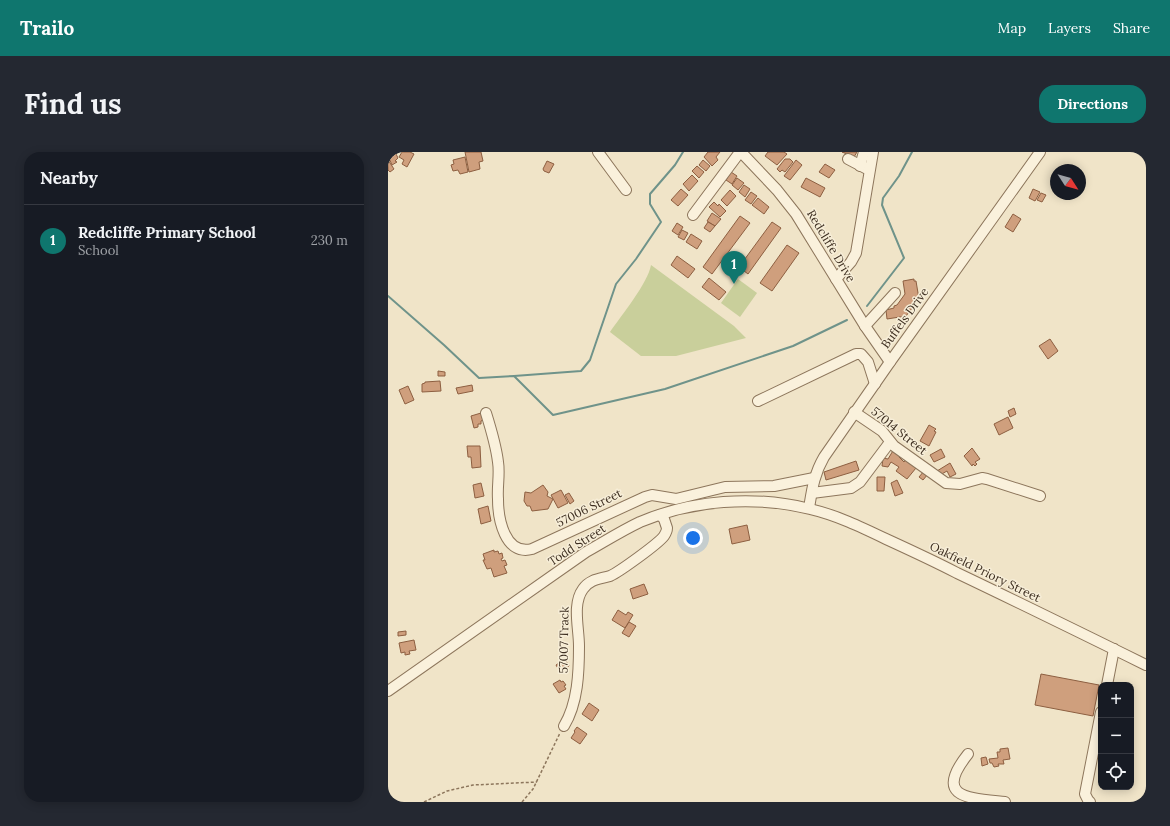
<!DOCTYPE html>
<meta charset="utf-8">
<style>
body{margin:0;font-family:Lora,serif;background:#242831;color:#f1f3f6}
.controls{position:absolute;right:12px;bottom:12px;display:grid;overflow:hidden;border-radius:8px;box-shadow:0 2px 10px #0003}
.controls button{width:36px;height:36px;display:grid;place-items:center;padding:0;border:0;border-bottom:1px solid #363941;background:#171b24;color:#f1f3f6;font:20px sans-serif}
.compass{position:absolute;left:662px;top:12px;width:36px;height:36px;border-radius:50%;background:#171b24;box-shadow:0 2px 10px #0003;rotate:126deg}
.you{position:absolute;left:305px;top:386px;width:14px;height:14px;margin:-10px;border:3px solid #fff;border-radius:50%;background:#1a73e8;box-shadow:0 0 0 6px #1a73e833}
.badge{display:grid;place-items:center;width:26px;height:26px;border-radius:50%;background:#0f766e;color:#fff;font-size:13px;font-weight:700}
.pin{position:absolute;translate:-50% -33px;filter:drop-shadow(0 1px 2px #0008)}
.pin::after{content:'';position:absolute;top:21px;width:14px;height:12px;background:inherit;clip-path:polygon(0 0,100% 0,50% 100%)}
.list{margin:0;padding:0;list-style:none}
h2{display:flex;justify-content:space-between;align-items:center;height:52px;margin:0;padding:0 16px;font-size:17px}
h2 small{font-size:13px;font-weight:400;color:#9ea1a6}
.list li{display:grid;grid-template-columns:26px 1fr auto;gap:12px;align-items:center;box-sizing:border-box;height:72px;padding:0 16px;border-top:1px solid #363941}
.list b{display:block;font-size:15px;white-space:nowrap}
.list p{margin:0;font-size:13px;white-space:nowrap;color:#9ea1a6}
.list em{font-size:13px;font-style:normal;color:#9ea1a6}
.icon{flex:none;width:22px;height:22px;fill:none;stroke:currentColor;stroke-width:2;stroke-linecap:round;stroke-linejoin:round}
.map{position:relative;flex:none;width:758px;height:650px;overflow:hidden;border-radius:16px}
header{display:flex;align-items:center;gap:24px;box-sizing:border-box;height:56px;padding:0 20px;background:#0f766e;color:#fff}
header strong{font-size:19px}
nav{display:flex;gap:22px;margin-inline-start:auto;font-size:14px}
.intro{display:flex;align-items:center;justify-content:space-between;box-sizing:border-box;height:96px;padding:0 24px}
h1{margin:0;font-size:28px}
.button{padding:10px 18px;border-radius:16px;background:#0f766e;color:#fff;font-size:14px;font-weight:700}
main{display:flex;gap:24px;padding:0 24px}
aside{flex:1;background:#171b24;border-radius:16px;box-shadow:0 2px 10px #0003}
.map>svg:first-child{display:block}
.green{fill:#c9cf9b}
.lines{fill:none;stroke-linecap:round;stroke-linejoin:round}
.stream{stroke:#6f938a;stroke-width:2}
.building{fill:#cf9f7d;stroke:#8d5f41}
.minor-casing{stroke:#8d765c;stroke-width:12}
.path{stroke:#8d765c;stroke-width:1.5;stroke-dasharray:3 2;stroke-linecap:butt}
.minor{stroke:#faf1dc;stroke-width:10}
.labels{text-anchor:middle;stroke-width:3;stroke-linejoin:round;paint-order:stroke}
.street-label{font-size:12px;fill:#3d2e20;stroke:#f7eed8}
</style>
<header>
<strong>Trailo</strong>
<nav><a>Map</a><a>Layers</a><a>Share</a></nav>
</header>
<div class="intro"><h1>Find us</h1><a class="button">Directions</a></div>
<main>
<aside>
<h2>Nearby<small></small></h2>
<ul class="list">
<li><span class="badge">1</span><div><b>Redcliffe Primary School</b><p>School</p></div><em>230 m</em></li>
</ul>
</aside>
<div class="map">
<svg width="758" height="650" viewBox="0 0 758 650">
<rect width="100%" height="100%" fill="#f0e4c8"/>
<g class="green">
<path d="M263 113 346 174 358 186 288 204H253L222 180C233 164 260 131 263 113Z"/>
<polygon points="350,127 369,141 352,165 333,151"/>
</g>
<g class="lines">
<g class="stream">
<polyline points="0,144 56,193 91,226 126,224 165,263 277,237 405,194 459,168"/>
<polyline points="479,154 516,106 494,53 495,46 511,24 524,0"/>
<polyline points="126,224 193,219 202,208 228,132 248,107 273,70 262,52 262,42 287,13 295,0"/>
</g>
</g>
<g class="building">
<polygon points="0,0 7,0 10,6 7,9 9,10 4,13 0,4"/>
<polygon points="14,0 22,0 26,2 19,15 14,12 16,8 11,5"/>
<polygon points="77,0 93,0 95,9 91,10 92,17 81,20"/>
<polygon points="320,0 332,0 328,5 330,8 324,14 316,5"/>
<polygon points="380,0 396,0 399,2 389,13 377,4"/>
<polygon points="454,0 469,0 466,5"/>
<polygon points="77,5 80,20 72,22 70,18 65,19 63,13 66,12 65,8"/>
<polygon points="397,7 402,7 405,10 397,20 394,18 392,20 389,17"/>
<polygon points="0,8 6,17 2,20 0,18"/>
<polygon points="315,8 322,14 318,19 311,13"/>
<polygon points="408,8 414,13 402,28 396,24"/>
<polygon points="159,9 166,12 161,21 156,19 155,17"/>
<polygon points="437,12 447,18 441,26 431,20"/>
<polygon points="309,14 316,20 311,26 304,19"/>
<polygon points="343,20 349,24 344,32 338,28"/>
<polygon points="304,23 310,29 301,39 295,32"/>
<polygon points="349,26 356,31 350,38 344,33"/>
<polygon points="418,26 437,36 432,45 413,35"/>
<polygon points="356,33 362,37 357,45 351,40"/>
<polygon points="293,37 300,43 290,54 283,48"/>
<polygon points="645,37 652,40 647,49 641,46"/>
<polygon points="342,38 348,44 339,54 333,48"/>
<polygon points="363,40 369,44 363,52 357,48"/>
<polygon points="653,41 658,43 654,50 649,48"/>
<polygon points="370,46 381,55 376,62 364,53"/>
<polygon points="326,50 330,54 331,52 338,59 332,65 321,55"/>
<polygon points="324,61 333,67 327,74 319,69"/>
<polygon points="625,62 633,67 625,80 617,75"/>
<polygon points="352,64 362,71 324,122 315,115"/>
<polygon points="320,70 327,74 322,80 316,76"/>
<polygon points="384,70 393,76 360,122 351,115"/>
<polygon points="289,71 295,75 290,83 284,79"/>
<polygon points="294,78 300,81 296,88 290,85"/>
<polygon points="303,82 314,89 309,97 298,90"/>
<polygon points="399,93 411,101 384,139 372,131"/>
<polygon points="289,104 307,117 300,126 283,113"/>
<polygon points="321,126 338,140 331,148 314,135"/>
<polygon points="526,127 526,129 528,129 531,147 518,164 499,167 498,158 506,156 506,154 509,153 517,142 515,129"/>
<polygon points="662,187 670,199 660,207 651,194"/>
<polygon points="50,219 57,220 57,224 50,224"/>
<polygon points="52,229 53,239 34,240 34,232 37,231 37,230"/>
<polygon points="84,233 85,239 70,242 68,236"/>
<polygon points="20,234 26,248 17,252 11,238"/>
<polygon points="626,256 628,262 622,265 620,259"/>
<polygon points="93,261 95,268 93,269 93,272 90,272 90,275 86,276 83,264"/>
<polygon points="620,265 625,276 611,283 606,272"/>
<polygon points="541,273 548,277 546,279 548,280 541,294 532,289"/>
<polygon points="79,294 92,294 93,315 84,316 83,305 80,305"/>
<polygon points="584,296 592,307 587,310 589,312 587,314 585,312 584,314 576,304"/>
<polygon points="506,297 513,302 511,305 516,310 518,307 528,316 519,327 508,319 511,315 503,310 500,315 494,314 495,306 500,307"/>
<polygon points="553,297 557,305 546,310 542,303"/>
<polygon points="468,309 471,318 438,328 436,320"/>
<polygon points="562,311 568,322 562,325 559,319 552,323 549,319"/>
<polygon points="536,319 540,322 535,328 531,325"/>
<polygon points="489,325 497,325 496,339 489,339"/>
<polygon points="509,328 515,341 507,344 503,331"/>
<polygon points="93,331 96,344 87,346 85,333"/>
<polygon points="155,333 160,340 159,344 165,347 160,357 144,359 142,354 139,354 136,349 137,340 143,341"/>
<polygon points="173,338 180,351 170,356 163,343"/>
<polygon points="181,341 186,349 182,352 177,343"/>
<polygon points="100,354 103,369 93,372 90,357"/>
<polygon points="359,373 362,388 344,392 341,377"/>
<polygon points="106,398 106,400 110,399 111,402 114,401 115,406 113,407 114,409 117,408 119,413 116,414 119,421 106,425 103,416 99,417 95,408 97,408 95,402"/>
<polygon points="256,432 260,442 245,447 242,437"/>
<polygon points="230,458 238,463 240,460 245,463 237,476 224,468"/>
<polygon points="241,470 248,474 241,485 234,481"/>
<polygon points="18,479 18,483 10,484 10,480"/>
<polygon points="26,488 28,498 21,499 22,502 17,503 17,500 13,501 11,491"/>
<polygon points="177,507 181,514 172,520 168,513"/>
<polygon points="653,522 711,533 705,564 647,553"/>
<polygon points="172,528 173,530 175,529 178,533 176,534 178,537 171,541 165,532"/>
<polygon points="201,551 211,558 204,569 194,562"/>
<polygon points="189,575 199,582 192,592 183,586 187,580 186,579"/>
<polygon points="620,596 622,607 615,608 616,612 610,612 611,614 606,615 604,611 602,611 601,607 610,606 609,600 612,600 612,597"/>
<polygon points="598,605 600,612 594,614 593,606"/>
</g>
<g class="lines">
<defs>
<g id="minor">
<polyline points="210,0 238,38"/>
<polyline points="353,0 389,38 408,62 477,174 502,210"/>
<polyline points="460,7 481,18"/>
<polyline points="472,14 476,0"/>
<polyline points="305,63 352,0"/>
<polyline points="448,127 463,110 468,101 485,0"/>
<polyline points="477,174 507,141"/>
<polyline points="370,249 468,202 473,202 480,210 487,232"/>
<polyline points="466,260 494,279 506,294 558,331 572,332 594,326 599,327 652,344"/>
<path d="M98 261C103 277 108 293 110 310 112 322 109 334 110 347 110 367 117 404 144 397L257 345 264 343 288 347 337 335 386 334 426 326"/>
<polyline points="424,341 463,336 472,330 502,290"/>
<path d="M421 356C424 338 426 322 436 305L502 210 652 0"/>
<polyline points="719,533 726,497"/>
<path d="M0 539 198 400C216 390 233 379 252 370 304 348 366 343 422 357 448 363 473 375 498 387 522 398 546 409 569 421 632 451 695 482 758 513"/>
<path d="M176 574C190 551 191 520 191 494 191 476 184 452 195 437 202 427 212 427 222 424 231 420 270 392 276 384 278 381 279 379 279 376L276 367 272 363"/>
<path d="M580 602C545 646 580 646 617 650"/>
<polyline points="702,650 700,648 697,642 713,560"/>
</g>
</defs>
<use href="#minor" class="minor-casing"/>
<g class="path">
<polyline points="36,650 59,639 85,633 149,630"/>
<polyline points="134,650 145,637 172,581"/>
</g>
<use href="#minor" class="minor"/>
</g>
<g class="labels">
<g class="street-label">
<text transform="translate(443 94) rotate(59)" y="4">Redcliffe Drive</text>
<text transform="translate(517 166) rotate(-54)" y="4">Buffels Drive</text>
<text transform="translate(511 279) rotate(39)" y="4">57014 Street</text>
<text transform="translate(201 356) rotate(-26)" y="4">57006 Street</text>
<text transform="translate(189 393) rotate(-33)" y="4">Todd Street</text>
<text transform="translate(597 420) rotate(26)" y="4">Oakfield Priory Street</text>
<text transform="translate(176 488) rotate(-89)" y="4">57007 Track</text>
</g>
</g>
</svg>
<div class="controls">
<button>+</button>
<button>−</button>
<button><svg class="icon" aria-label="locate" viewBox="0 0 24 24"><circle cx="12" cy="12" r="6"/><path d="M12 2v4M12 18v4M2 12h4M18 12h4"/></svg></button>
</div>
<svg class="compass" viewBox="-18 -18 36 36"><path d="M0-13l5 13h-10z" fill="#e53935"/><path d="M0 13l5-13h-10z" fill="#9ea1a6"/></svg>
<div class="you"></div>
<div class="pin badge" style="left:346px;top:132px">1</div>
</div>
</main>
